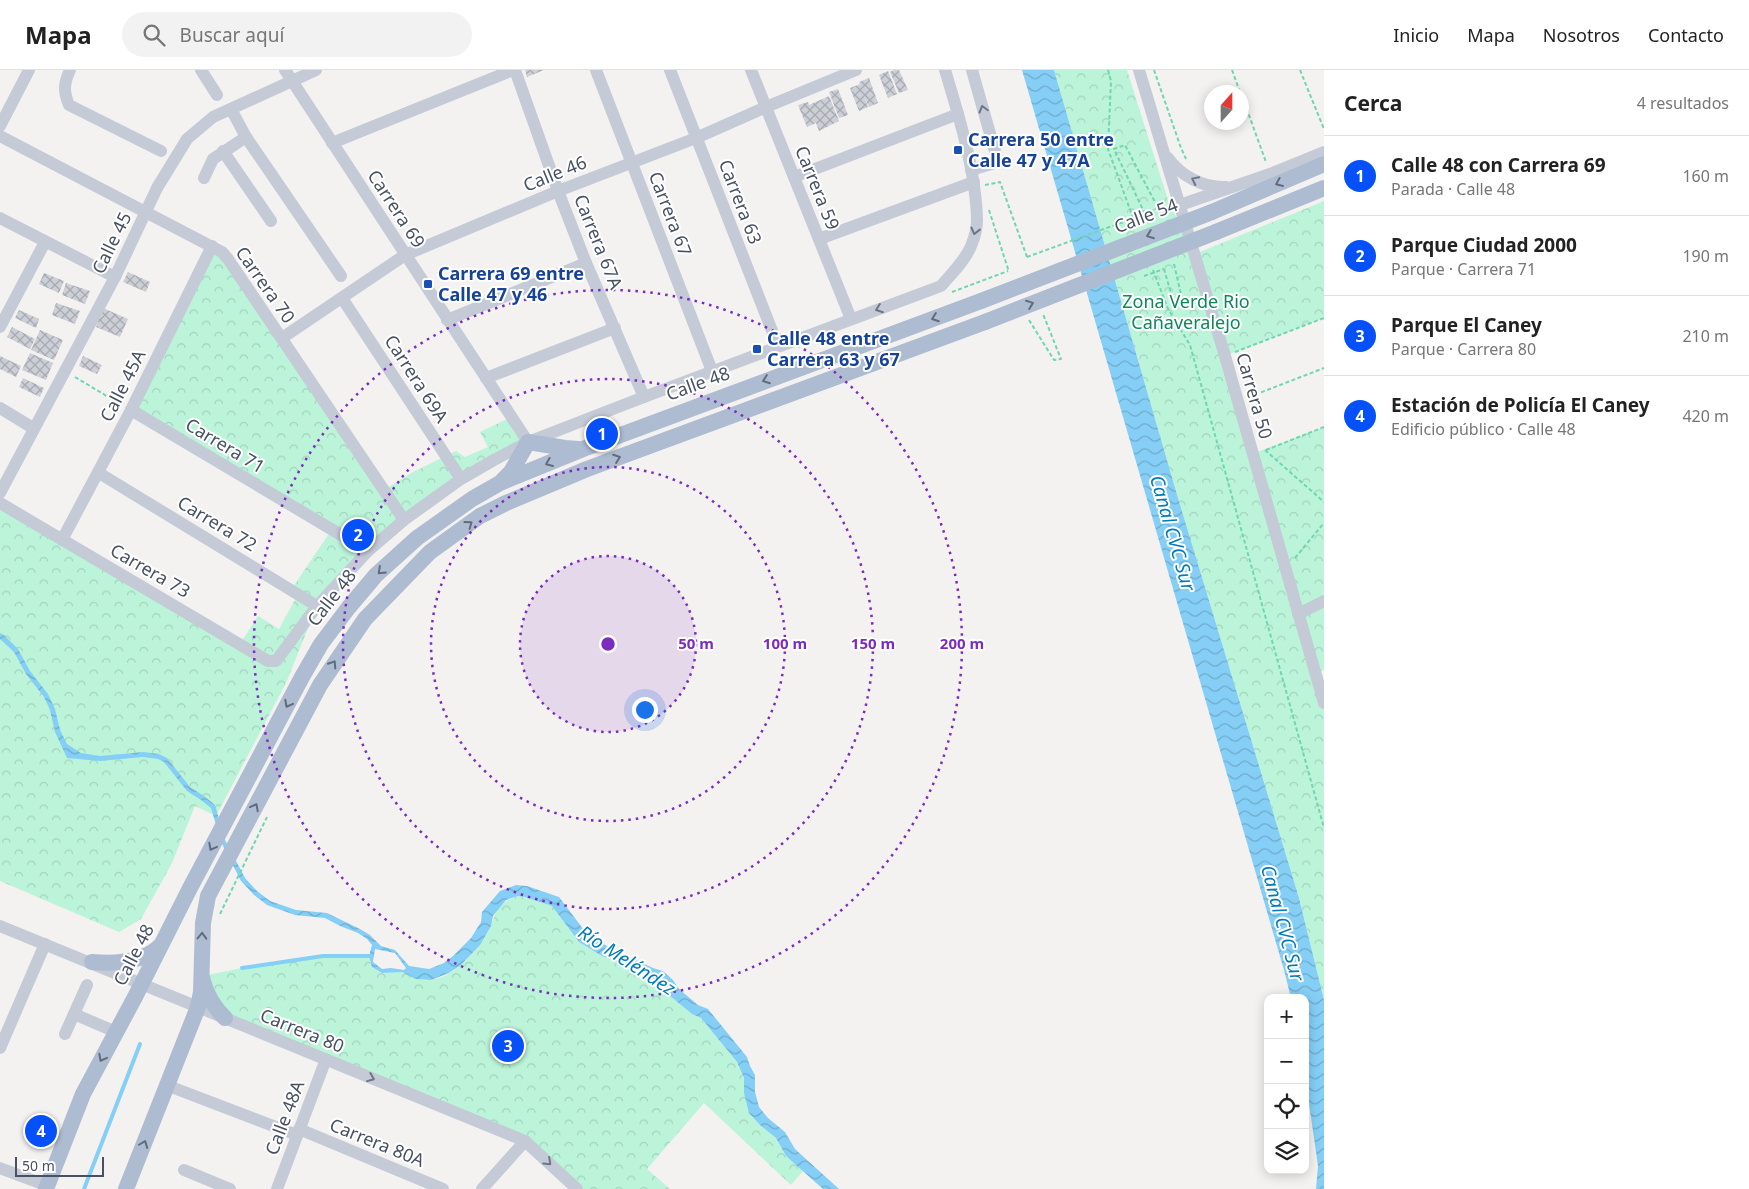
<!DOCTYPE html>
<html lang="es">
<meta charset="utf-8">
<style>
body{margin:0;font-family:"Noto Sans",sans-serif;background:#f2f2f2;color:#222}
.controls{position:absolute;right:15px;bottom:15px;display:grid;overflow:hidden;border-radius:10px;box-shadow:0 2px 12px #0003}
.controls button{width:45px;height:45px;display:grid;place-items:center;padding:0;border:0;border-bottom:1px solid #e0e0e0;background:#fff;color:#222;font:25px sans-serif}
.compass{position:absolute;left:1204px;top:15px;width:45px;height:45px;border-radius:50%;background:#fff;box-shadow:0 2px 12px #0003;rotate:21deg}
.scale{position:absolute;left:15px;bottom:12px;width:89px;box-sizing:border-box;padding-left:5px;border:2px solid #475161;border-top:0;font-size:14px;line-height:18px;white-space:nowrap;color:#475161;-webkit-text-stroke:4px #fff;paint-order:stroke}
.you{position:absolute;left:644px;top:639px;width:18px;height:18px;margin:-12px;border:4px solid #fff;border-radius:50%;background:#1a73e8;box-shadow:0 0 0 8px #1a73e833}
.badge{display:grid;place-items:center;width:32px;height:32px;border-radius:50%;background:#0650f9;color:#fff;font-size:16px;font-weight:700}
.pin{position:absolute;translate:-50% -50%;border:2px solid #fff;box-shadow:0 1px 5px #0006}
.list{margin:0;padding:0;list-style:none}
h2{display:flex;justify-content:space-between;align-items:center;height:65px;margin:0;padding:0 20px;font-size:21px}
h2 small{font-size:16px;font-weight:400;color:#767676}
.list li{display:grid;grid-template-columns:32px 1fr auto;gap:15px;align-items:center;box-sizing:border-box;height:80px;padding:0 20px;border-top:1px solid #e0e0e0}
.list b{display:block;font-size:19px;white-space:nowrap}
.list p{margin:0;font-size:16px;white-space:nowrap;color:#767676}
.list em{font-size:16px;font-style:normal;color:#767676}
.icon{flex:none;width:28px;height:28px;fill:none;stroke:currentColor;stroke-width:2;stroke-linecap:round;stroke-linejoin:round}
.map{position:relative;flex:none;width:1324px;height:1119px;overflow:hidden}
header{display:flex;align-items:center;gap:30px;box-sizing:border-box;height:70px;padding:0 25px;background:#fff;border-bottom:1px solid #e0e0e0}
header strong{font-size:24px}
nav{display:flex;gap:28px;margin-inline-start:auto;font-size:18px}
.search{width:350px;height:45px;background:#f2f2f2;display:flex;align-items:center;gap:12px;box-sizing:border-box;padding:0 18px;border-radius:28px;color:#767676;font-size:19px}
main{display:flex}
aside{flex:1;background:#fff}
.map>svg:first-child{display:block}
.forest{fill:url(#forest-crowns)}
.water{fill:url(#water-waves);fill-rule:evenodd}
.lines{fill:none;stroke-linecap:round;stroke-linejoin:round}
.stream{stroke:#85cff6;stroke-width:4}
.building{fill:url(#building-cross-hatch)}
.path{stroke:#70d6b2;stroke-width:2;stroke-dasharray:4 2.5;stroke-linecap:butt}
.minor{stroke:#c4cbd7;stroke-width:12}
.major{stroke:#aebcd2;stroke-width:16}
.path-bridge{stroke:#70d6b2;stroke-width:2;stroke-dasharray:4 2.5;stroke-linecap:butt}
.major-bridge{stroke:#aebcd2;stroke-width:16}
.oneway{stroke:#6c7684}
.oneway2{stroke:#616c7d}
.ring{fill:none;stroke:#7b2cbf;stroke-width:2.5;stroke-dasharray:2.5 5}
.transit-dot{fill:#1a4fb4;stroke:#fff;stroke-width:2}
.labels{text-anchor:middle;stroke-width:4;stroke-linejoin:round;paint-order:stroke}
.transit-label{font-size:18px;font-weight:bold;fill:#164399;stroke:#fff;text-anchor:start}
.street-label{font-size:18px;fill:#475161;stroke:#fff}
.park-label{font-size:18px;fill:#0d865a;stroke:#fff}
.water-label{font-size:19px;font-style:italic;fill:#007bbb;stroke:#fff}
.centre{fill:#7b2cbf;stroke:#fff;stroke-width:2.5}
.ring-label{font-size:15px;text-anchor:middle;font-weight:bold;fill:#7b2cbf;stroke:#fff;stroke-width:4;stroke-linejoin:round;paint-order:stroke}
</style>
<header>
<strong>Mapa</strong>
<div class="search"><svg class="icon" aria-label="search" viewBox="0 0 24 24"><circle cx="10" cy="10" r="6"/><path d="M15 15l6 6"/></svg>Buscar aquí</div>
<nav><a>Inicio</a><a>Mapa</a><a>Nosotros</a><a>Contacto</a></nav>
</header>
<main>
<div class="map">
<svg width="1324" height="1119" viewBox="0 0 1324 1119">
<defs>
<pattern id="forest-crowns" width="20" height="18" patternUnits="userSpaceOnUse" patternTransform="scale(1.25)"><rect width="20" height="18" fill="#bcf4d9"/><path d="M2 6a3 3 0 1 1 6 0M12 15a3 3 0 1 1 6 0" fill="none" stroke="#a3d3bd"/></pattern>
<pattern id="water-waves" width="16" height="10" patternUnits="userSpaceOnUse" patternTransform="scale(1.25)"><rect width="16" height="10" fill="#85cff6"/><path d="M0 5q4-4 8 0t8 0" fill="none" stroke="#6faacb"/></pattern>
<pattern id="building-cross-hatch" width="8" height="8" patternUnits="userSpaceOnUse" patternTransform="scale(1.25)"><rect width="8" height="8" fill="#cdcfd7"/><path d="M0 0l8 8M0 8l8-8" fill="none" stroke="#a8aab2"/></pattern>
</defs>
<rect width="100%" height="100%" fill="#f4f1f1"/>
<g class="forest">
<polygon points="1054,0 1127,0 1168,130 1195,184 1324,131 1324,248 1225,286 1252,384 1324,357 1324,600 1315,603 1324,633 1324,930 1299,828 1178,428"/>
<polygon points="212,176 384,420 413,402 456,381 465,387 488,377 480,362 511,347 528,372 404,450 317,536 286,613 216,746 195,736 172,793 141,849 119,862 0,811 0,433 240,574 258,546 279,559 298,524 291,520 332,459 131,340"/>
<path d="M518 826 525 827 553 836 579 872 602 886 620 893 649 908 658 910 665 917 670 926 692 944 701 948 737 992 744 1008V1023L761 1056 776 1068 786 1086 803 1101 791 1115 704 1033 647 1099 670 1119H577L525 1071 225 948 202 906 242 898 323 886H369L372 897C374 898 379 902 382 903 389 904 396 900 404 903 413 906 419 911 430 910 454 908 476 882 487 862 498 844 493 835 518 826Z"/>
</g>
<g class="water">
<polygon points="1022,0 1054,0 1178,428 1299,828 1324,930 1324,1119 1316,1119 1318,1096 1305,1006 1305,928 1291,928 1284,900"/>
<path d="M0 563 4 565 18 579 30 601 48 624 55 639 60 660 67 674 81 683 100 686 143 682 159 684 167 688 190 717 204 726 215 735 225 770 245 808 257 821 270 831 296 840 327 843 360 859 370 865 381 876 395 880 409 896 429 899 444 893 453 886 471 868 481 852 482 842 500 821 516 815 527 816 559 827 587 864 607 876 653 898 663 901 673 910 679 919 698 935 708 939 747 987 750 996 755 1005V1022L759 1037 768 1048 785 1062 795 1079 839 1119H823L786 1086 776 1068 761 1056 749 1043 744 1023V1008L737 992 701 948 692 944 670 926 665 917 658 911 649 908 620 893 602 886 579 872 552 836 525 827 518 826 506 830 493 846 491 856 480 875 461 895 449 903 431 910 416 909 402 902 382 903 372 897 369 886 372 875 367 869 358 863 340 856 325 848 295 845 267 835 254 825 241 811 221 772 211 738 201 730 187 721 164 692 158 689 143 687 100 691 67 688 55 662 50 640 44 627 26 604 14 582 0 569ZM375 879 395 883 406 898 404 900 391 898 382 899 373 892Z"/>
</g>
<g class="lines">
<g class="stream">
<polyline points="242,898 323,886 369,886"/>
<polyline points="84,1119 140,974"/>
</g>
</g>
<g class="building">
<polygon points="525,0 544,0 527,7"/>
<polygon points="894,0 899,0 908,20 899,23 890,2"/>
<polygon points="888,1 897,24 888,28 879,5"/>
<polygon points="869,8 878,33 869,37 864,26 868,37 859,41 850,18 860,14 859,12"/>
<polygon points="838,19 848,45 839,48 829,22"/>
<polygon points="829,26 839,51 819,61 816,53 807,57 798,35 808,32 809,35"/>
<polygon points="128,202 150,212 146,222 123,212"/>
<polygon points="44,203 64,211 59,223 39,214"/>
<polygon points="66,213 90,221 85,234 62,225"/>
<polygon points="56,233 80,241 75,254 52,245"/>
<polygon points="103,238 128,249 120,267 96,257"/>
<polygon points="19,240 39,249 36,258 15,248"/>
<polygon points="12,257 35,269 30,279 7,267"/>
<polygon points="40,260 63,270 54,290 31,280"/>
<polygon points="30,283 53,293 46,310 22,300"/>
<polygon points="0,286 21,296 16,307 0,299"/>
<polygon points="83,286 102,295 97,304 79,296"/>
<polygon points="23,308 44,318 40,327 19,317"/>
</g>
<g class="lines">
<g class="path">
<polyline points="1108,0 1111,11 1108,79 1136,156"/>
<polyline points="1154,0 1181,78 1186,89"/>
<polyline points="1232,0 1240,22"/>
<polyline points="1300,0 1324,59"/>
<polyline points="1242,26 1266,92"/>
<polyline points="985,115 1000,112 1027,187"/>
<polyline points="989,140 1009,202"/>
<polyline points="1145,144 1114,79 1125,75 1156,134 1166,131"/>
<polyline points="1164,199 1175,237 1183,233 1174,194"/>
<polyline points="1153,200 1168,239 1190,275 1324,758"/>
<polyline points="952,222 1008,201"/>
<polyline points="1029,250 1054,290 1061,289 1043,244"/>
<polyline points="1235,282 1324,248"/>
<polyline points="75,307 120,334"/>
<polyline points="1249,327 1324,298"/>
<polyline points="1265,380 1324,432"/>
<polyline points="1266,380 1324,357"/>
<polyline points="1295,488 1324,453"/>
<polyline points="220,844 267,747"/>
</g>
<g class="minor">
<path d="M70 0C64 13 63 21 69 35L161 81"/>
<polyline points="201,0 217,25"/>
<polyline points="285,0 528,372"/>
<polyline points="515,0 558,121 586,193 644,327"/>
<polyline points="596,0 712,301"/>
<polyline points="670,0 778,276"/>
<polyline points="751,0 851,249"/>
<polyline points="1139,0 1225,286 1324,633"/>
<polyline points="231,39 246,67 341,206"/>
<polyline points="0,56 29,0"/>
<polyline points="0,66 222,182 228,189 404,450"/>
<polyline points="332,73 513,0"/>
<polyline points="223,81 271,151"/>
<path d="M1168 88C1181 106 1203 118 1226 117"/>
<polyline points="971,100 998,92 972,0"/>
<polyline points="794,107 958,44"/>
<polyline points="204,108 213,89 246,67"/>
<polyline points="1180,135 1270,104 1324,82"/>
<polyline points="0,148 115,207"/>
<polyline points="819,169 974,112"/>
<polyline points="342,228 461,409"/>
<polyline points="447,250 586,193"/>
<polyline points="0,257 45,172"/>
<polyline points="282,268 405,185 558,121 696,68 766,37 856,0"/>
<polyline points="486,308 615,258"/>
<polyline points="0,338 33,358"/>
<polyline points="131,340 368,481"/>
<polyline points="99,403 317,536"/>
<polyline points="0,423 115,207 157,118 187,69 213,47 316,0"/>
<path d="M0 433 268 591H276L317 536 368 481 404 450 461 409 494 390 528 372 644 327 941 216C951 204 965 191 971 176 974 169 977 158 977 150 976 102 959 46 945 0"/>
<polyline points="62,470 131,340 212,176"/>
<polyline points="1298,544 1324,531"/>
<polyline points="0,856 525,1071 577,1119"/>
<polyline points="74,944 116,962"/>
<polyline points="65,964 87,915"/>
<polyline points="0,978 45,874"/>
<polyline points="166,1015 297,1065"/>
<polyline points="299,1059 443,1119"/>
<polyline points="0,1098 48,1116"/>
<polyline points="184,1100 230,1119"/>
<polyline points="277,1119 326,989"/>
<polyline points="482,1119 525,1071"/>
</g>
<g class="major">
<polyline points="1212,142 1324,94"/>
<polyline points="1216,162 1324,118"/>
<polyline points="503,410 511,402 528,372 565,378 578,379"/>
<path d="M92 892C115 894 142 893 160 876"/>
<path d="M203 911C207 926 214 937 225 948"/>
<polyline points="46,1119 83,1024 135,927 190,818 302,607 321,574 349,537 376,505 417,468 472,429 500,413 583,379 981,231"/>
<polyline points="126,1119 198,937 201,922 203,853 208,826 320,615 365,549 430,482 480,446 506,433 587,399 985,252"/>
</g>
<g class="path-bridge">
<polyline points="1027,187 1145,144"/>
<polyline points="1144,206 1164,199"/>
</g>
<g class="major-bridge">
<polyline points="981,231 1212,142"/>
<polyline points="985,252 1216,162"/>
</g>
</g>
<defs><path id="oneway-chevron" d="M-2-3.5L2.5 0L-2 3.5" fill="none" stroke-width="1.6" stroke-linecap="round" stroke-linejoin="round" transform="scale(1.25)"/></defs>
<g class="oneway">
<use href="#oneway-chevron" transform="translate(983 39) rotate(-106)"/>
<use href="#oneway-chevron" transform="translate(1195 110) rotate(-154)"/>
<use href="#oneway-chevron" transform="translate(975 161) rotate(104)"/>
<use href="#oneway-chevron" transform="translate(879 239) rotate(160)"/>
<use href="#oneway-chevron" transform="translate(371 1008) rotate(22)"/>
<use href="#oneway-chevron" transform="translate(548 1092) rotate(43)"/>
</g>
<g class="oneway2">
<use href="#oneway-chevron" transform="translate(1279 113) rotate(157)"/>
<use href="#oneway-chevron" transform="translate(1150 165) rotate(159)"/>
<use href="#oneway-chevron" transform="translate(1030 234) rotate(-21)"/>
<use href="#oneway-chevron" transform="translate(935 248) rotate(160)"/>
<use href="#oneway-chevron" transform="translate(766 310) rotate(160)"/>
<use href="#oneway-chevron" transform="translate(617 388) rotate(-20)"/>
<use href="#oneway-chevron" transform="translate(549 393) rotate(157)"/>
<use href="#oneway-chevron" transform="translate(469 454) rotate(-36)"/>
<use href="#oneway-chevron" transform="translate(381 501) rotate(137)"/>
<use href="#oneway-chevron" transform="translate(333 594) rotate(-57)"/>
<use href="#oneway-chevron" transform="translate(288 634) rotate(118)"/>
<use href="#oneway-chevron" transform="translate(255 737) rotate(-62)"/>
<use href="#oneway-chevron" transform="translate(212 777) rotate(118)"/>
<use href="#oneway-chevron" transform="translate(202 866) rotate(-88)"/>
<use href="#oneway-chevron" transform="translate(102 988) rotate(118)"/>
<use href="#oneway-chevron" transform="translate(144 1074) rotate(-69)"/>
</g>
<circle cx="608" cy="574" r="88" fill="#7b2cbf" fill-opacity=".12"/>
<g class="ring">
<circle cx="608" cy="574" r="88"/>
<circle cx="608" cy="574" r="177"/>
<circle cx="608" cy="574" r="265"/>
<circle cx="608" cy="574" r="354"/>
</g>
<g class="transit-dot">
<rect x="953" y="75" width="10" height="10" rx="2.5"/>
<rect x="423" y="209" width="10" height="10" rx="2.5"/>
<rect x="752" y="274" width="10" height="10" rx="2.5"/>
</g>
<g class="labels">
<g class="transit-label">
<text x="968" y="76">Carrera 50 entre<tspan x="968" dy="21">Calle 47 y 47A</tspan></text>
<text x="438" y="210">Carrera 69 entre<tspan x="438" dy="21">Calle 47 y 46</tspan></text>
<text x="767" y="275">Calle 48 entre<tspan x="767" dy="21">Carrera 63 y 67</tspan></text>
</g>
<g class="street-label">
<text transform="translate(555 104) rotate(-22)" y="6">Calle 46</text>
<text transform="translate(817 118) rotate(68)" y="6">Carrera 59</text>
<text transform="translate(740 132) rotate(69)" y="6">Carrera 63</text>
<text transform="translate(396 139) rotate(57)" y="6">Carrera 69</text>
<text transform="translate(670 144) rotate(69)" y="6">Carrera 67</text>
<text transform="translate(1146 146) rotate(-21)" y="6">Calle 54</text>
<text transform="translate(598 172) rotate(68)" y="6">Carrera 67A</text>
<text transform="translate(112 173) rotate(-64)" y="6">Calle 45</text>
<text transform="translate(265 215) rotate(55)" y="6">Carrera 70</text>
<text transform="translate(416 309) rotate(57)" y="6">Carrera 69A</text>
<text transform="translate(698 314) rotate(-20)" y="6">Calle 48</text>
<text transform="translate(123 316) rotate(-63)" y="6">Calle 45A</text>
<text transform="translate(1254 326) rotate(74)" y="6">Carrera 50</text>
<text transform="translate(225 376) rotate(31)" y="6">Carrera 71</text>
<text transform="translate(217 454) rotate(31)" y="6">Carrera 72</text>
<text transform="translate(150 501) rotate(30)" y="6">Carrera 73</text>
<text transform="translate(332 528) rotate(-52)" y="6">Calle 48</text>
<text transform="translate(134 885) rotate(-63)" y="6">Calle 48</text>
<text transform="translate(302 961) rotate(22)" y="6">Carrera 80</text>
<text transform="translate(285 1048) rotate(-69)" y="6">Calle 48A</text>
<text transform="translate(377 1073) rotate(22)" y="6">Carrera 80A</text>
</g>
<g class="park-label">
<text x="1186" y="238">Zona Verde Rio<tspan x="1186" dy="21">Cañaveralejo</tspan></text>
</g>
<g class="water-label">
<text transform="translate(1173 463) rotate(74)" y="7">Canal CVC Sur</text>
<text transform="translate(1283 853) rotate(75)" y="7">Canal CVC Sur</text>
<text transform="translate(627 890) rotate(33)" y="7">Río Meléndez</text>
</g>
</g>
<circle cx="608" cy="574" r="8" class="centre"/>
<g class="ring-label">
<text x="696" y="579">50 m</text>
<text x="785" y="579">100 m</text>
<text x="873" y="579">150 m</text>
<text x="962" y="579">200 m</text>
</g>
</svg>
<div class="controls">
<button>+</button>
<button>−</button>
<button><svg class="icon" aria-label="locate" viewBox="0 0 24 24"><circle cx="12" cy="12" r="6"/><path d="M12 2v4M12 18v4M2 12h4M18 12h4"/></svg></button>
<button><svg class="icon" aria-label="layers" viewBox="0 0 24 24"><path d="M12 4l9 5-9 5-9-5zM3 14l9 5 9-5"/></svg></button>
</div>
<svg class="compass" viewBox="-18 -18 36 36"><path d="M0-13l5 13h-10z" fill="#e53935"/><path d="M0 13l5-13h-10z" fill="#767676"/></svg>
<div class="scale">50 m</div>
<div class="you"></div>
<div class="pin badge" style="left:602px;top:364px">1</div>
<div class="pin badge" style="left:358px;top:465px">2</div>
<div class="pin badge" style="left:508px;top:976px">3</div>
<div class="pin badge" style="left:41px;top:1061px">4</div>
</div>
<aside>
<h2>Cerca<small>4 resultados</small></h2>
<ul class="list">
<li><span class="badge">1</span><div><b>Calle 48 con Carrera 69</b><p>Parada · Calle 48</p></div><em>160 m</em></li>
<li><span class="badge">2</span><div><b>Parque Ciudad 2000</b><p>Parque · Carrera 71</p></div><em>190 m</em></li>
<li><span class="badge">3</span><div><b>Parque El Caney</b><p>Parque · Carrera 80</p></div><em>210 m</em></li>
<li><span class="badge">4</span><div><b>Estación de Policía El Caney</b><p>Edificio público · Calle 48</p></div><em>420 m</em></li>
</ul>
</aside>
</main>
